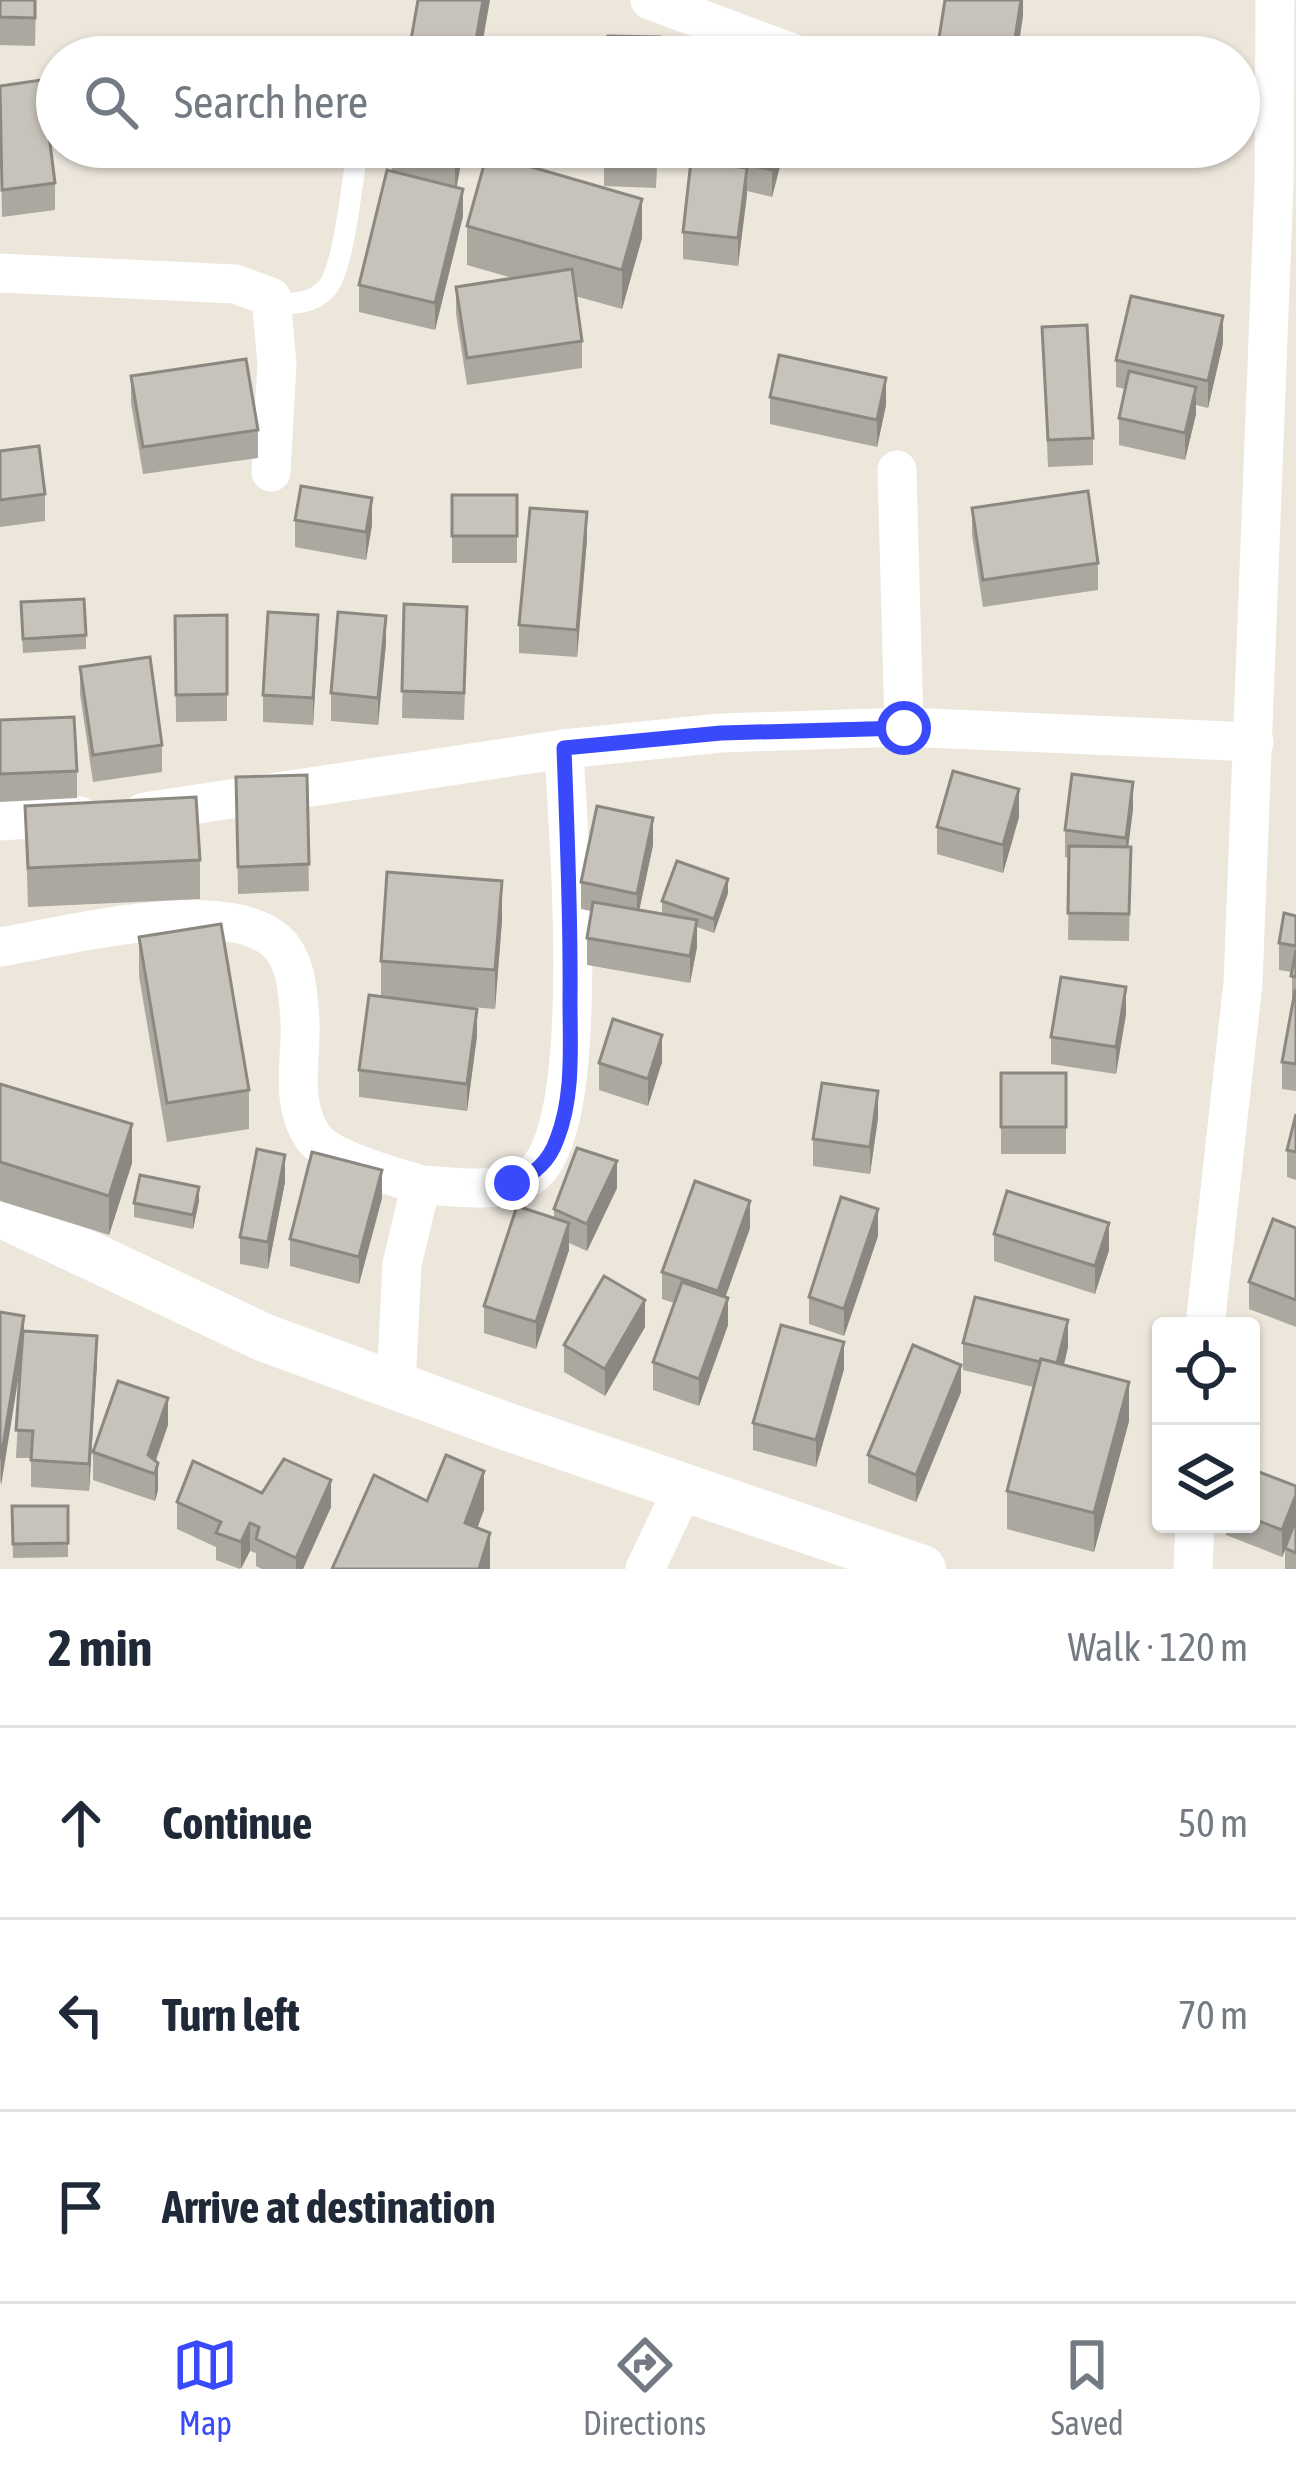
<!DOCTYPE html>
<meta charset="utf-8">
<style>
body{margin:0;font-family:"Asap Condensed",sans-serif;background:#f2f2f3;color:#1f2937}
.controls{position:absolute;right:36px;bottom:36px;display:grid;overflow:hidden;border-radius:12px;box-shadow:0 3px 9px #0004}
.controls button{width:108px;height:108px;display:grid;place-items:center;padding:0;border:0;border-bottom:3px solid #e0e1e3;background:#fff;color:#1f2937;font:60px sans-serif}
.stop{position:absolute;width:36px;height:36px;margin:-27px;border:9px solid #384afb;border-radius:50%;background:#fff}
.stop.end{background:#384afb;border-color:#fff;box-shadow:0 3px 12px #0008}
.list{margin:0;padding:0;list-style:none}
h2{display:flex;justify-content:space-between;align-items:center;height:156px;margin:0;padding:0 48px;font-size:51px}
h2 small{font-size:39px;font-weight:400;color:#747a83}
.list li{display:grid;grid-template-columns:78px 1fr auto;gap:36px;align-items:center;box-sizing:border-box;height:192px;padding:0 48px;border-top:3px solid #e0e1e3}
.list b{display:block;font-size:45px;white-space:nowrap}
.list em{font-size:39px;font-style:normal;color:#747a83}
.icon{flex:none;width:66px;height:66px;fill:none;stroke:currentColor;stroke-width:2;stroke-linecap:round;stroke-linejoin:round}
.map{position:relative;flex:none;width:1296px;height:1569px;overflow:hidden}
.search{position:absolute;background:#fff;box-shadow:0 3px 9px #0004;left:36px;right:36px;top:36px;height:132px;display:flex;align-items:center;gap:30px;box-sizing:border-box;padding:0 42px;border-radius:66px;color:#747a83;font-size:45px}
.sheet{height:732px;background:#fff}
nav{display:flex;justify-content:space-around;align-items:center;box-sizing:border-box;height:168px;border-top:3px solid #e0e1e3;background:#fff;font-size:33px;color:#747a83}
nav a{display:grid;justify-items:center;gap:6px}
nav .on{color:#384afb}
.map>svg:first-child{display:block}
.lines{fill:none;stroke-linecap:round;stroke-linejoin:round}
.service{stroke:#fff;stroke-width:21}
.minor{stroke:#fff;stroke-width:39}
.tertiary{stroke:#fff;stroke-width:48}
.wall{fill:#aba8a0}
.shaded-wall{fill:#8b8882}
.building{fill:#c7c3ba;stroke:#8b8882;stroke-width:3}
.route{stroke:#384afb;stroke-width:15}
</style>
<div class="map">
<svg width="1296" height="1569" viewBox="0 0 1296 1569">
<rect width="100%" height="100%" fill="#ece6db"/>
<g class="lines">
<g class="service">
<polyline points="376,57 377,49"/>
<path d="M274 303C293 304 313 304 327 288 345 266 352 178 358 147"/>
</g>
<g class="minor">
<polyline points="650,0 803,57"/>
<polyline points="0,273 235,284 271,297 277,364 271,472"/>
<polyline points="897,470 904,727 1254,742"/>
<polyline points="564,749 721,733 904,727"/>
<path d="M144 812 564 749C567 826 596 1137 529 1177 498 1195 454 1186 421 1185L402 1264 396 1385"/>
<polyline points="0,821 79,816"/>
<path d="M0 947C67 936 225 894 277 942 297 961 298 994 300 1020 302 1057 289 1103 313 1137 329 1160 394 1176 421 1185"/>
<polyline points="1205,1326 1243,983 1274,185 1275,0"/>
<polyline points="645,1569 684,1487"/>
<polyline points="1193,1569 1195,1524"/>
</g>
<polyline class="tertiary" points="0,1213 265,1338 508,1427 922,1569"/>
</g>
<g class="wall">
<polygon points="0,0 36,0 35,46 0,45"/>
<polygon points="0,86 55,183 55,210 2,217"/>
<polygon points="392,147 464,147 456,187 463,216 435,330 359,312 359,285 392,171"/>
<polygon points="473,147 506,147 504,159 642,238 622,309 575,296 582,341 582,368 467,385 456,314 456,287 513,278 467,265 467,226 485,161 473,159"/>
<polygon points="524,147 559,147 555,168 524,163"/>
<polygon points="604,147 658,147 656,188 604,186"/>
<polygon points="728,147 785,147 772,197 747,191 738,266 683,259 683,232 725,165"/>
<polygon points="1042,327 1093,438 1093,465 1048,467"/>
<polygon points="1223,343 1208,408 1196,405 1196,414 1185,460 1119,445 1119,418 1125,389 1116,387 1116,360"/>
<polygon points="131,376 258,430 258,458 143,474 131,403"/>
<polygon points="770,397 886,405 877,447 770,424"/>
<polygon points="0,451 45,494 45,521 0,527"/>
<rect x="452" y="495" width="65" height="68"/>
<polygon points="972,508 1098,563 1098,590 983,607 972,535"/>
<polygon points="295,520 372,525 366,560 295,547"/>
<polygon points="587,539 577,657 519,653 519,625"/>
<polygon points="404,604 467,634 464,720 402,718"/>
<polygon points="227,615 227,721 176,722 175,616"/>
<polygon points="21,616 86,635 86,649 23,653"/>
<polygon points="318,642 313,725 263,722 263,695"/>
<polygon points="386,643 378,725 331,721 331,693"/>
<polygon points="80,667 162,745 162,772 93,782 80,694"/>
<polygon points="0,720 77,771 77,798 0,802"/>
<polygon points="307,775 309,891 238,894 236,777"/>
<polygon points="25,806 200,860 200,899 28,907"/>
<polygon points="1133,809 1128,847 1131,847 1129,941 1068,940 1069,858 1065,857 1065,830"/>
<polygon points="1019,817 1003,873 937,854 937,827"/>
<polygon points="653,845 639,910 662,914 662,901 728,893 714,933 697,927 697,947 690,983 587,965 587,938 591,911 581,909 581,882"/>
<polygon points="1296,916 1296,1091 1282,1089 1282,1062 1292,1003 1292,972 1279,970 1279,943"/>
<polygon points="502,920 495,1009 449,1005 477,1036 467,1111 359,1097 359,1070 381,997 381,961"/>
<polygon points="139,937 249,1090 249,1129 167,1142 139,976"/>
<polygon points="1126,1014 1116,1074 1051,1064 1051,1037"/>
<polygon points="662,1062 648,1106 599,1090 599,1063"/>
<rect x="1001" y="1073" width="65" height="81"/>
<polygon points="0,1084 132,1163 109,1235 0,1201"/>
<polygon points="1296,1114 1296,1180 1287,1177 1287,1150"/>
<polygon points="878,1118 870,1174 813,1166 813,1139"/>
<polygon points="285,1182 268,1269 240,1264 240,1237"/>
<polygon points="617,1188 587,1251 569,1243 569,1250 536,1349 484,1333 484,1306 554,1218 554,1209"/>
<polygon points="382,1198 359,1284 290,1266 290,1239"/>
<polygon points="199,1201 193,1229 134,1217 134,1203"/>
<polygon points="750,1228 725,1297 728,1325 699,1406 653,1390 653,1362 674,1303 662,1299 662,1272"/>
<polygon points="1296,1228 1296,1327 1249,1309 1249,1282"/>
<polygon points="994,1234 1109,1250 1095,1294 994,1261"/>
<polygon points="878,1236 844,1336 809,1324 809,1297"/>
<polygon points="0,1312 24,1331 97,1363 89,1491 31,1487 31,1458 16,1458 21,1360 0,1485"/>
<polygon points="645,1327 605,1396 564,1372 564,1345"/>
<polygon points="963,1343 1068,1347 1064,1365 1129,1421 1094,1552 1007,1529 1007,1491 1033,1387 963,1370"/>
<polygon points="844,1369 816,1467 753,1450 753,1423"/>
<polygon points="961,1392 916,1502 868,1483 868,1455"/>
<polygon points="168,1425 156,1461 158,1490 155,1501 93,1480 93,1452"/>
<polygon points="1251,1469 1296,1486 1296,1569 1285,1569 1285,1551 1282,1557 1226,1535 1226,1524 1251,1524"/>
<polygon points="262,1493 331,1507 303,1569 262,1569 256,1566 256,1553 250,1551 240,1569 216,1560 216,1547 177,1529 177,1502"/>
<polygon points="12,1506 68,1506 68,1557 13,1558"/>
</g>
<g class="shaded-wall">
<polygon points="483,0 490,0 480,57 473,57"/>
<polygon points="1021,0 1023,0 1023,16 1017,57 1012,57"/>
<polygon points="457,147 464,147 455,196 455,157"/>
<polygon points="778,147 785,147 772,197 772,170"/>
<polygon points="747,168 747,195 738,266 738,238"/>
<polygon points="463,189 463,216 435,330 435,303"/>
<polygon points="642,199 642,238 622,309 622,270"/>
<polygon points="1223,316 1223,343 1208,408 1208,381"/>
<polygon points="886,378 886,405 877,447 877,420"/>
<polygon points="1196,387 1196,414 1185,460 1185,433"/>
<polygon points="372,498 372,525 366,560 366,532"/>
<polygon points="587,512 587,539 577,657 577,630"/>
<polygon points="318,615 318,642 313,725 313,698"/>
<polygon points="386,616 386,643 378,725 378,698"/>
<polygon points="1133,782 1133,809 1126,865 1126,838"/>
<polygon points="1019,789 1019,817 1003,873 1003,845"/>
<polygon points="653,818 653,845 637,921 637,894"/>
<polygon points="728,879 728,893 714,933 714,919"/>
<polygon points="502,881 502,920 495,1009 495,970"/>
<polygon points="697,920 697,947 690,983 690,956"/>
<polygon points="1126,987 1126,1014 1116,1074 1116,1047"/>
<polygon points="477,1009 477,1036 467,1111 467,1084"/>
<polygon points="662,1035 662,1062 648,1106 648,1079"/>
<polygon points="878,1091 878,1118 870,1174 870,1147"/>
<polygon points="132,1124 132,1163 109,1235 109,1196"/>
<polygon points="285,1155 285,1182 268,1269 268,1242"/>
<polygon points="617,1161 617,1188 587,1251 587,1224"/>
<polygon points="382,1170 382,1198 359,1284 359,1257"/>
<polygon points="199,1187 199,1201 193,1229 193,1215"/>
<polygon points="750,1201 750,1228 718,1318 718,1291"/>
<polygon points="878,1209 878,1236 844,1336 844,1309"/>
<polygon points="569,1223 569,1250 536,1349 536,1322"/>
<polygon points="1109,1223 1109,1250 1095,1294 1095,1266"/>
<polygon points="728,1298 728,1325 699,1406 699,1379"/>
<polygon points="645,1300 645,1327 605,1396 605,1369"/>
<polygon points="24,1316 24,1343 1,1486 1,1458"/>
<polygon points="1068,1320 1068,1347 1057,1393 1057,1366"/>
<polygon points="97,1336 97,1363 89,1491 89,1464"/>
<polygon points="844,1342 844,1369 816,1467 816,1440"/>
<polygon points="961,1365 961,1392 916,1502 916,1475"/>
<polygon points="1129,1382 1129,1421 1094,1552 1094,1513"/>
<polygon points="168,1398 168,1425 151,1472 148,1455"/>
<polygon points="158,1463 158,1490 155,1501 155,1474"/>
<polygon points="484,1471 484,1510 465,1562 465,1523"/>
<polygon points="331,1480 331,1507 303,1569 296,1569 296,1558"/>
<polygon points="1296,1495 1296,1522 1282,1557 1282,1530"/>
<polygon points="250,1523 250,1551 241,1569 241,1542"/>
<polygon points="490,1533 490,1569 479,1569"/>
</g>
<g class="building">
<polygon points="0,0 35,0 35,18 0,17"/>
<polygon points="418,0 483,0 473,57 408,57"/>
<polygon points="945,0 1021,0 1012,57 936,57"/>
<polygon points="608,36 660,37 660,57 607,57"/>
<polygon points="490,46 520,52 519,57 488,57"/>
<polygon points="753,46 800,57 750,57"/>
<polygon points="42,80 55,183 2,190 0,86"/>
<polygon points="399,147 457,147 455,157"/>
<polygon points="604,147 657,147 656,161 604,159"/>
<polygon points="728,147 778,147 772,170 725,159"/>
<polygon points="487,154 642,199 622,270 467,226"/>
<polygon points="691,161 747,168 738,238 683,232"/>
<polygon points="387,170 463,189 435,303 359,285"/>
<polygon points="572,269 582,341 467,358 456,287"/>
<polygon points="1131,296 1223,316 1208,381 1116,360"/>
<polygon points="1087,325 1093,438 1048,440 1042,327"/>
<polygon points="779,355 886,378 877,420 770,397"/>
<polygon points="246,359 258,430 143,447 131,376"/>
<polygon points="1129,371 1196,387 1185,433 1119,418"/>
<polygon points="39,446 45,494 0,500 0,451"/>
<polygon points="301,486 372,498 366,532 295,520"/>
<polygon points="1088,491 1098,563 983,580 972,508"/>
<rect x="452" y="495" width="65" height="41"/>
<polygon points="530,508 587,512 577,630 519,625"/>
<polygon points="84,599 86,635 23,639 21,602"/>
<polygon points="404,604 467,607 464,693 402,691"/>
<polygon points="268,612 318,615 313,698 263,695"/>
<polygon points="338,612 386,616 378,698 331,693"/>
<polygon points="227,615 227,694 176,695 175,616"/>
<polygon points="150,657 162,745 93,755 80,667"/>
<polygon points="74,717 77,771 0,774 0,720"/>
<polygon points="953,771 1019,789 1003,845 937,827"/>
<polygon points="1072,774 1133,782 1126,838 1065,830"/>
<polygon points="307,775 309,864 238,867 236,777"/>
<polygon points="196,797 200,860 28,868 25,806"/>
<polygon points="597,806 653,818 637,894 581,882"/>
<polygon points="1069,846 1131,847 1129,914 1068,913"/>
<polygon points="677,861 728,879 714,919 662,901"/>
<polygon points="387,872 502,881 495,970 381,961"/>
<polygon points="593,902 697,920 690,956 587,938"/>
<polygon points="1284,913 1296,916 1296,946 1279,943"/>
<polygon points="221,924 249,1090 167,1103 139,937"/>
<polygon points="1296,950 1296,977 1291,976"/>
<polygon points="1061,977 1126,987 1116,1047 1051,1037"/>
<polygon points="1295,991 1296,992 1296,1064 1282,1062"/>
<polygon points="369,995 477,1009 467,1084 359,1070"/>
<polygon points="613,1019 662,1035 648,1079 599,1063"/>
<rect x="1001" y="1073" width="65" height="54"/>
<polygon points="822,1083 878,1091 870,1147 813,1139"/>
<polygon points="0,1084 132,1124 109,1196 0,1162"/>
<polygon points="1296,1114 1296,1152 1287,1150"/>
<polygon points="577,1148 617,1161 587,1224 554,1209"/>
<polygon points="257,1149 285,1155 268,1242 240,1237"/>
<polygon points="312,1152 382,1170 359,1257 290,1239"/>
<polygon points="140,1175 199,1187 193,1215 134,1203"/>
<polygon points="695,1181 750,1201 718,1291 662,1272"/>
<polygon points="1007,1191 1109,1223 1095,1266 994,1234"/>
<polygon points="841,1197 878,1209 844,1309 809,1297"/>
<polygon points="517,1206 569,1223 536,1322 484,1306"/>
<polygon points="1273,1219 1296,1228 1296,1300 1249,1282"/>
<polygon points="604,1276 645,1300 605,1369 564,1345"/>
<polygon points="682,1282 728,1298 699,1379 653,1362"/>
<polygon points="975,1297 1068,1320 1057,1363 1041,1359 1040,1362 963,1343"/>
<polygon points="0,1312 24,1316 1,1458 0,1458"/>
<polygon points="781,1325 844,1342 816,1440 753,1423"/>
<polygon points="23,1331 97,1336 89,1464 31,1460 33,1431 16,1430"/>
<polygon points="913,1345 961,1365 916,1475 868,1455"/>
<polygon points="1041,1359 1129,1382 1094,1513 1007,1491"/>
<polygon points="118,1381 168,1398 148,1455 158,1463 155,1474 93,1452"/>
<polygon points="446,1455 484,1471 465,1523 490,1533 479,1569 332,1569 374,1475 427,1501"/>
<polygon points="284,1459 331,1480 296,1558 256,1539 259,1527 250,1523 241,1542 216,1533 221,1522 177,1502 193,1461 262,1493"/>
<polygon points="1251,1469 1296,1486 1296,1495 1282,1530 1251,1518"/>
<polygon points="12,1506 68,1506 68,1543 13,1544"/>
<polygon points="1296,1519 1296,1553 1285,1548"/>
</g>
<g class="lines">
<path class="route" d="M512 1183C534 1175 549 1162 557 1139 574 1096 570 1046 570 1001 571 916 567 833 564 748L721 733 904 728"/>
</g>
</svg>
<div class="controls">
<button><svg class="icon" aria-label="locate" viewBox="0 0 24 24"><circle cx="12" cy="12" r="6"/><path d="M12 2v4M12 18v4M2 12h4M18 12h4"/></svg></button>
<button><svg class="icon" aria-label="layers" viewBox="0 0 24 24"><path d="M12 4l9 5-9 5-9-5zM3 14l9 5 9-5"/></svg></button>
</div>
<div class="stop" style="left:904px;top:728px"></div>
<div class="stop end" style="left:512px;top:1183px"></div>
<div class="search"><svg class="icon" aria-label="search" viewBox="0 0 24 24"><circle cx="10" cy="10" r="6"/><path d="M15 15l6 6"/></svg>Search here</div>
</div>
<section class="sheet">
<h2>2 min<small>Walk · 120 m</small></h2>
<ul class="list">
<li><svg class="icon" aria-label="ahead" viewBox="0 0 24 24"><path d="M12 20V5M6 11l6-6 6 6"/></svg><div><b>Continue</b></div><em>50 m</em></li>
<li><svg class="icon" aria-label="left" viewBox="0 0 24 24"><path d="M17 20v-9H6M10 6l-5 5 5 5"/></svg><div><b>Turn left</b></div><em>70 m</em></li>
<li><svg class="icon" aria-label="arrive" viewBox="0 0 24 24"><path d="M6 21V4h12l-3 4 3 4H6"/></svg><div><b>Arrive at destination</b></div></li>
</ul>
</section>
<nav>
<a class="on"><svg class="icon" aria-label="map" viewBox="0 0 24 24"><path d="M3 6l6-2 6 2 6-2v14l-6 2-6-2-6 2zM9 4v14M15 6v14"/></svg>Map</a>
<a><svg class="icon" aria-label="directions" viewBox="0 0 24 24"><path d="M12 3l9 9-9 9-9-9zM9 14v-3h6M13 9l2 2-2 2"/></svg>Directions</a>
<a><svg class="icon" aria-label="saved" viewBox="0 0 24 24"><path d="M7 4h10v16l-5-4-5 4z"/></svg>Saved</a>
</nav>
